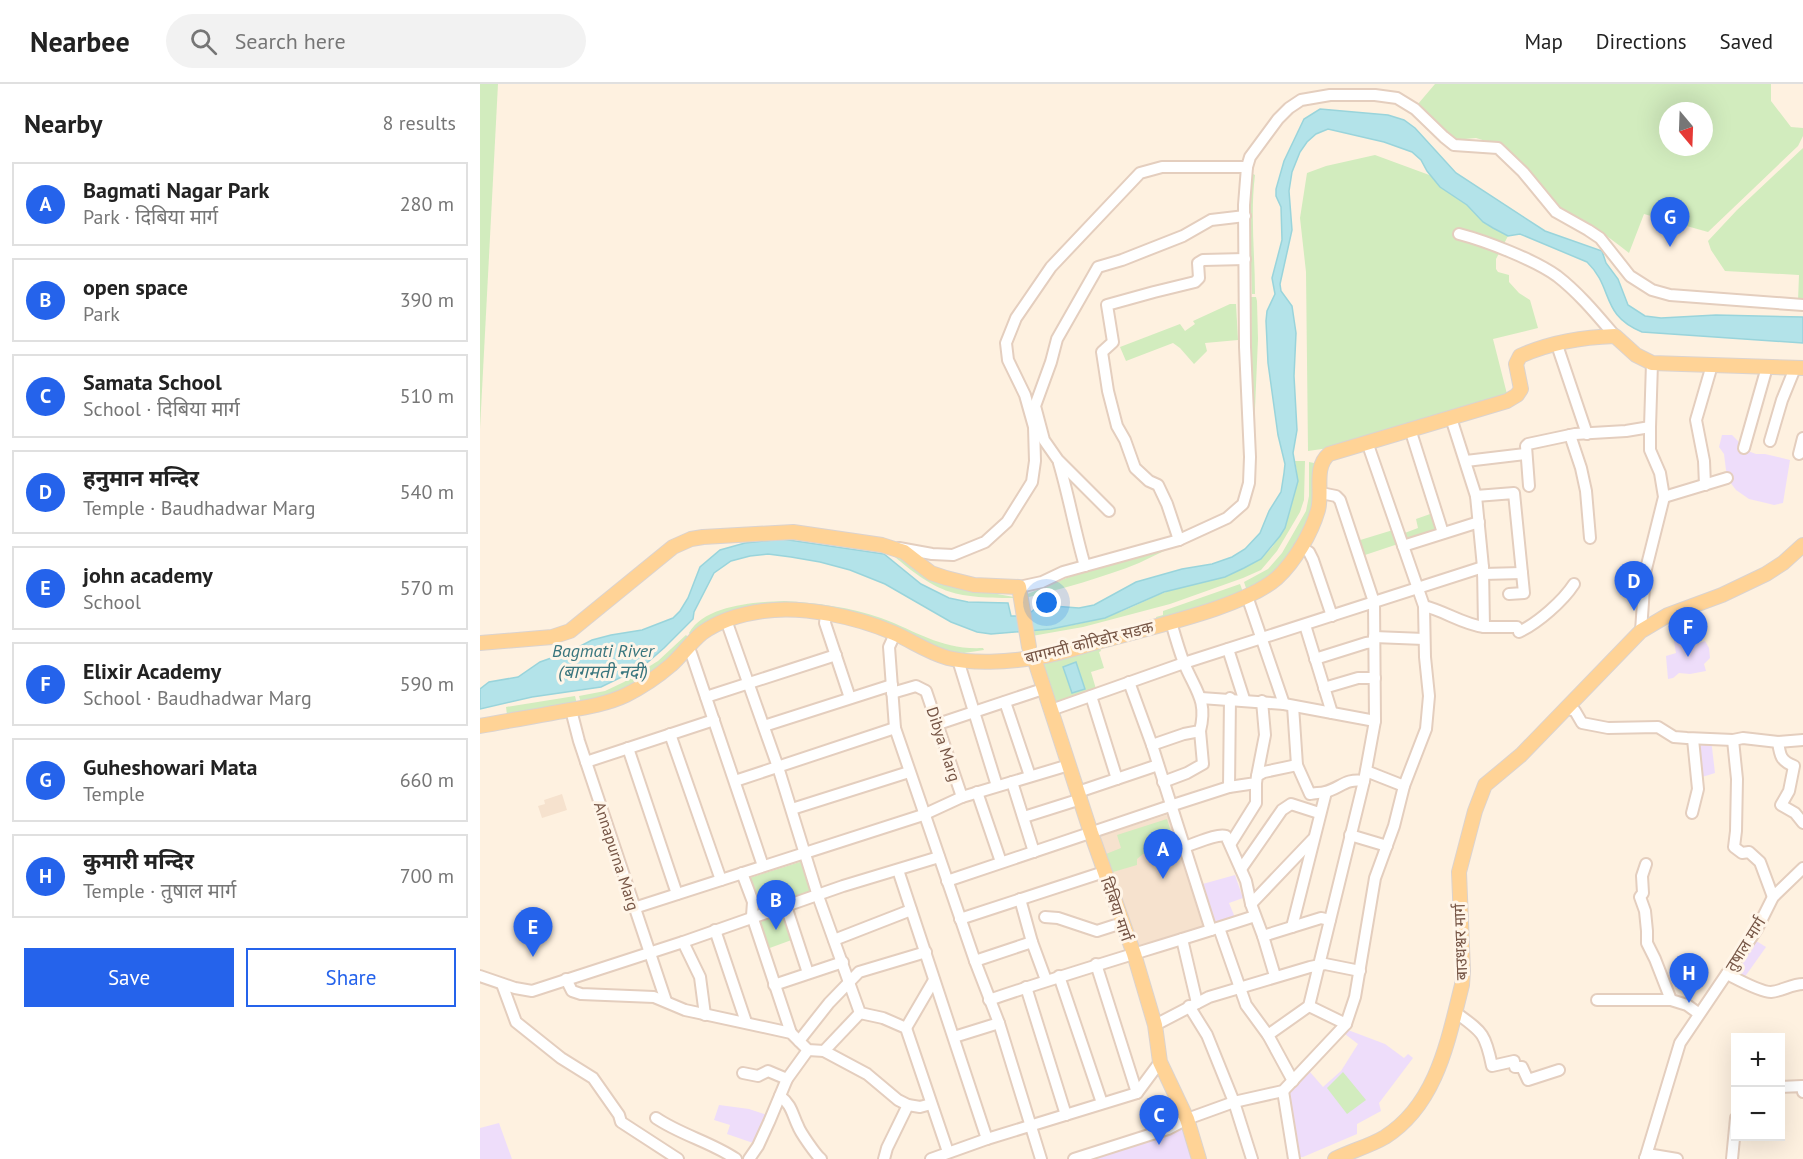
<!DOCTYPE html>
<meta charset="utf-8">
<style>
body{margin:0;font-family:"PT Sans","Noto Sans Devanagari",sans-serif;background:#f2f2f2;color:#222}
.controls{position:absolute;right:18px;bottom:18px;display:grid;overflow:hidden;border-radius:0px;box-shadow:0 6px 24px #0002}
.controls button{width:54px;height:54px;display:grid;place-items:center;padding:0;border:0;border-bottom:2px solid #e0e0e0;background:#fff;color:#222;font:30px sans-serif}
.compass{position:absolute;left:1179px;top:18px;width:54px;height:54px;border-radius:50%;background:#fff;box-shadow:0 6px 24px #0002;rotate:161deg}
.you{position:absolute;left:567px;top:519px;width:21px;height:21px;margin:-15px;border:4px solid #fff;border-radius:50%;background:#1a73e8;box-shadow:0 0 0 9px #1a73e833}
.badge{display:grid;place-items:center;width:39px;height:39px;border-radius:50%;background:#2563eb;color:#fff;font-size:20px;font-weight:700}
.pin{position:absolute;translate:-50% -50px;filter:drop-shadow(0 2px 3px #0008)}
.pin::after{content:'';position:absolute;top:32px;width:21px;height:18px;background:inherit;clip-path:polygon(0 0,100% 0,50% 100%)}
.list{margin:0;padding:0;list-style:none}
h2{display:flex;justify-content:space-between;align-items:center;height:78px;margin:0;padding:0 24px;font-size:26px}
h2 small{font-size:20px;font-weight:400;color:#767676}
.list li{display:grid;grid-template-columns:39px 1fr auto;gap:18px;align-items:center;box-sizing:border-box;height:84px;margin:0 12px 12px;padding:0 12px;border:2px solid #e0e0e0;border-radius:0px}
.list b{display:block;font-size:22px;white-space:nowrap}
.list p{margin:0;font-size:20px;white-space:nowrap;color:#767676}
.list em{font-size:20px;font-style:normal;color:#767676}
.actions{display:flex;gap:12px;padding:18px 24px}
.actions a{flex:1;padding:14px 0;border:2px solid #2563eb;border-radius:0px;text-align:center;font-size:21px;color:#2563eb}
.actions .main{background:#2563eb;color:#fff}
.icon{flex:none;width:33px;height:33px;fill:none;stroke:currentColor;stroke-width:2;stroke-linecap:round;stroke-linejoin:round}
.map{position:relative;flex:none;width:1323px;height:1075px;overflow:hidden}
header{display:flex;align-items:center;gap:36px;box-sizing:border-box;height:84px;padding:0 30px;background:#fff;border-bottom:2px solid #e0e0e0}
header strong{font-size:28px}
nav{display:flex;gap:33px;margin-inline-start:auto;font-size:21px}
.search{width:420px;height:54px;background:#f2f2f2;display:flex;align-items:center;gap:15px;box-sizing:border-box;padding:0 21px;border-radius:33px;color:#767676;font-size:22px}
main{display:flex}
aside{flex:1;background:#fff}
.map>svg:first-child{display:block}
.residential{fill:#f6e2ce}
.education{fill:#eeddfa}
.green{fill:#d2ecbe;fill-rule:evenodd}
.water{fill:#b3e3e9;stroke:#99d4db;stroke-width:1.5}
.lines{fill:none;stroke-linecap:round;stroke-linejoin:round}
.minor-casing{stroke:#e4cebe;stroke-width:14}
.major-casing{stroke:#dbd3cf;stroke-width:16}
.minor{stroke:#fff;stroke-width:10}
.major{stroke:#ffd396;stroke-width:14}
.labels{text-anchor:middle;stroke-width:6;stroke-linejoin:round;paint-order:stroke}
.street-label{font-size:16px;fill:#765545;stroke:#fff5e8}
.water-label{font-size:18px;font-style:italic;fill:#38757d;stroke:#fff5e8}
</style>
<header>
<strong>Nearbee</strong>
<div class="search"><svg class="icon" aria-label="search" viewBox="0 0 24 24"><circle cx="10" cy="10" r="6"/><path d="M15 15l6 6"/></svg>Search here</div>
<nav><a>Map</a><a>Directions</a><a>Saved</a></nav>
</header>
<main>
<aside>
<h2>Nearby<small>8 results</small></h2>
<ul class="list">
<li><span class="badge">A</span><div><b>Bagmati Nagar Park</b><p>Park · दिबिया मार्ग</p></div><em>280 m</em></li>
<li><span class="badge">B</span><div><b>open space</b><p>Park</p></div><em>390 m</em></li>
<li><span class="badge">C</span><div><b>Samata School</b><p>School · दिबिया मार्ग</p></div><em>510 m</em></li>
<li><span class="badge">D</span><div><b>हनुमान मन्दिर</b><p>Temple · Baudhadwar Marg</p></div><em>540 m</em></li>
<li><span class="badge">E</span><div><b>john academy</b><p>School</p></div><em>570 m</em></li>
<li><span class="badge">F</span><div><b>Elixir Academy</b><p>School · Baudhadwar Marg</p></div><em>590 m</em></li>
<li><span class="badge">G</span><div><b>Guheshowari Mata</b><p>Temple</p></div><em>660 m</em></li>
<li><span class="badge">H</span><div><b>कुमारी मन्दिर</b><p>Temple · तुषाल मार्ग</p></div><em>700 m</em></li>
</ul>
<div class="actions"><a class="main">Save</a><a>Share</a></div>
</aside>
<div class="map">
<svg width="1323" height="1075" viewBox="0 0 1323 1075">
<rect width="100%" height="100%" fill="#fef1e0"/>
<g class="residential">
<polygon points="82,710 87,726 62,734 58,722 65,720 64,716"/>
<polygon points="686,731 690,732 725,841 722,846 660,867 653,863 619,755 621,752"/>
</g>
<g class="education">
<polygon points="1242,351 1252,351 1268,367 1276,370 1285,370 1310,376 1303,419 1294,421 1286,419 1269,415 1256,406 1247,394 1244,370 1239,363"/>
<polygon points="1210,551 1214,561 1225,557 1229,564 1230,574 1224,580 1226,587 1210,590 1199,589 1193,594 1188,595 1186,572 1196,569 1194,557"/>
<polygon points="1231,655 1235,689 1219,694 1214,658"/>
<polygon points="755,791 763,814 749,819 756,836 732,840 719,801"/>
<polygon points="1273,855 1286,863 1264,894 1251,886"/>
<polygon points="868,946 905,960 924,974 928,970 933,974 899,1019 901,1027 877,1040 877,1050 823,1073 814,1073 806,1010 830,988 843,1003 861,987 878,960 865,950"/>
<polygon points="239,1021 269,1025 290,1032 276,1060 247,1050 250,1041 234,1036"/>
<polygon points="19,1039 32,1075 0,1075 0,1044"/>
<polygon points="703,1044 714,1075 609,1075"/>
</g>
<g class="green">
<polygon points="0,0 18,0 0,345"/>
<path d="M955 0H1291V17L1311 43 1323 44V52L1318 62 1228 148 1164 130 1149 169C1127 152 1105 134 1079 125L1019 61 996 54 974 56 938 20ZM1188 27H1224V63H1188Z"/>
<polygon points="1323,64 1323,217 1318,217 1319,191 1245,187 1231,166 1228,157 1257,126"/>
<polygon points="895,71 952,92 960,103 987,121 1003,138 1028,152 1016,175 1016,185 1018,188 1029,191 1029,198 1039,209 1050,216 1058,244 1013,255 1027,310 849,364 828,367 826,188 820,134 827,89 846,82"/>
<path d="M771 89 775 91C770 131 775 170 775 210H772L771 179 768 140Z"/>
<polygon points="771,213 776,213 777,217 778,255 773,371"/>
<polygon points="750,220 756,220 758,256 725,259 727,267 714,280 700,264 693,259 646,277 640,263 700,240 705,247 715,240 713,237"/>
<path d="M815 377H825L824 416 820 428 797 467 781 486 763 494 690 520 603 543 552 552 551 546C586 544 620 537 652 523 664 518 674 512 686 508 739 489 794 494 809 425 813 405 820 399 815 377Z"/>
<polygon points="829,378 834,379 836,404 834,419 829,435 818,457 798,486 767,507 764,498 788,485 802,469 826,427 829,412"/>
<polygon points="953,429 958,446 925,457 922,450 938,444 936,435"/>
<polygon points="913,446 918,460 882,472 877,457"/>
<path d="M693 463C681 468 670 474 659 479 625 493 581 505 545 514V511L604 487Z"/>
<path d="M409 468 461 500 534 513V514C471 514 457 509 409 468Z"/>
<polygon points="760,500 763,508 677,537 676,533 683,531 683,527"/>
<path d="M304 517C337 519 370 523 401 534 439 548 461 566 503 564L504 566 484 569 467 567 415 543 305 522 211 552 209 549C225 521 276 518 304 517Z"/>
<polygon points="206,551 209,554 176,586 140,608 101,619 99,612 125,607 144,598 178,577"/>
<polygon points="619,562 621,567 619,568 624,584 611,588 616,605 579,618 575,617 562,581 564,577"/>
<polygon points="95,612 97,620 27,631 26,623"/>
<polygon points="687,735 697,767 675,774 671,770 663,770 657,775 657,781 633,788 626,770 641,764 637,751"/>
<polygon points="323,777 334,811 278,830 266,795"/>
<polygon points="306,822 317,854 287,865 273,833"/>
<polygon points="863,988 886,1016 867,1030 847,1004"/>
</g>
<g class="water">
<path d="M840 25 908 31 924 36 935 44 976 89 1065 147 1122 167 1126 179 1138 195 1148 221 1165 232 1181 234 1236 231 1323 233V259L1162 248C1120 231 1134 204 1107 178L1040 150 1028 152 1013 144 1003 138 987 121 960 103 947 87 941 76 932 68 904 58 848 45 836 50 827 58 820 68 812 88 809 107 812 146 800 200 801 207 812 222 816 249 814 292 817 346 813 369 818 397 805 444 800 452 781 475 764 484 745 493 684 508 625 534 571 545 511 550 497 548 471 538 405 500 370 486 340 478 311 473 288 470 270 472 251 477 234 489 214 528 213 535 184 564 162 583 121 603 52 613 0 625V605L9 598 38 593 60 578 91 567 112 556 131 551 162 546 193 534 200 527 208 514 220 483 240 466 265 459 302 455 404 470 441 500 469 514 488 518 528 519 531 532H546L560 521 599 524 614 521 656 498 702 485 732 480 752 473 765 465 780 449 789 427 801 408 804 389 805 380 798 351 788 279 786 237 787 227 795 210 792 194 802 156 801 123 796 112V105L804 77 824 35Z"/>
<polygon points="596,578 605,605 592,609 583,583"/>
</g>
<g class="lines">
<defs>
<g id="minor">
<path d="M979 150C1006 157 1055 176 1077 192 1099 209 1117 231 1135 252"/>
<polyline points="1077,261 1107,350"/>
<polyline points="971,334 996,412 1003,483 1004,543 1037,543"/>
<polyline points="930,345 963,449"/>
<polyline points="1090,351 1101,384 1106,407 1110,454"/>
<polyline points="1290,357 1302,316 1315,284"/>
<polyline points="1264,364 1287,283"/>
<polyline points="1319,370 1323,354"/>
<polyline points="986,377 1045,370"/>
<path d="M579 379C589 413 595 448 605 482"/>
<polyline points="1225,401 1224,377 1216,336 1232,281"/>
<polyline points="1049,402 1046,362 1048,360 1095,350 1146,347 1170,343 1172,279"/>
<polyline points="996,412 1034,409 1044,509 1029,510"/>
<polyline points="1184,413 1247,394"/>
<polyline points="629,427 578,376 564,356 555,322 571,278 577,255 618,183 642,176 703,152 731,136 765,132"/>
<polyline points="699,456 687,420 678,401 669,397 655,384 645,356 637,342 628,307 622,268 633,258 627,221 674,208 715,198 719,194 718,179 723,176 765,175"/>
<polyline points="923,462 999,438"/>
<polyline points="820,463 829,468 833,476 852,532"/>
<polyline points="419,464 452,470 473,471 505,458 527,438 552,398 555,377 554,343 545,311 528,276 526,259 536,234 571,183 660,89 682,83 767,83 770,73 798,35 809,24 821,16 850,11 895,11 917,14 935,25 964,53 974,61 1018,64 1043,88 1076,128 1108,146 1120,154 1150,192 1172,206 1190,211 1323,221"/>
<polyline points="1003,490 1042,489"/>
<polyline points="539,503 562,498 583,488 699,456 747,434 763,420 769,399 770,373 765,263 764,121 767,83"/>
<polyline points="767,512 804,620"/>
<path d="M944 522C965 527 982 540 1004 543"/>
<polyline points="346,531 345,539 370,614"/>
<polyline points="246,536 298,683 338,812 380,929 403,934 426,944 468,1068"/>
<polyline points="825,541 852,629"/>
<polyline points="1161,547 1165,489 1184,413 1180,389 1170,366 1170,343"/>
<path d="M1039 548C1058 539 1083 517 1094 500"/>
<polyline points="415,550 409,563 415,644 495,877 519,939 561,1075"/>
<polyline points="894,553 944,555"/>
<polyline points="206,565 211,569 283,782"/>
<polyline points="748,565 764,615"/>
<polyline points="835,575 886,559 894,558"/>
<polyline points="478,576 517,702"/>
<polyline points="649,598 672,661 731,846"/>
<polyline points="844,604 878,594 895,594"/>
<polyline points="412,609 436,602 446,607 482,713"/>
<polyline points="611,612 637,695"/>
<polyline points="226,613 356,571"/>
<polyline points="721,614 804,620 895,637"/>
<polyline points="525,618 550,692"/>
<path d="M813 622 817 681 830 710C835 709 841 709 845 708 861 704 865 694 884 697"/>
<polyline points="1086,624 1095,627 1102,639 1128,644 1178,643 1194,653 1207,654 1253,656 1263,654 1298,658 1323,656"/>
<polyline points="91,626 99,657 186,917"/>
<polyline points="571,626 704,579 1003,483"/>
<polyline points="458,640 563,605"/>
<polyline points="284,642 412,601"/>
<polyline points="190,650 241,796"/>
<polyline points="1253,656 1257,695 1256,747 1254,763 1262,769 1269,768 1280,778 1293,813"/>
<path d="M1298 658C1300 672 1301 677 1314 682L1309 707 1301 721 1315 729 1323 739"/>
<path d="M672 661 704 650 720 647C728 616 715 606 704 579 699 566 695 552 691 538"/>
<polyline points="148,664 197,810"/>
<polyline points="106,678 234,636"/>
<polyline points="886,687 924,702"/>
<polyline points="777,692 785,651 782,617"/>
<polyline points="255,697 415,644"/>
<polyline points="532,698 554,768"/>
<polyline points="683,698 707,689 723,680 720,647"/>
<polyline points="749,703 750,614"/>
<polyline points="497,708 521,778"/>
<polyline points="598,708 678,681"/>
<polyline points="312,725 429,688"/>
<polyline points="1212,729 1218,705 1213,655"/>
<polyline points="544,733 601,715"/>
<polyline points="870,751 907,762"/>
<polyline points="751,759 776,719 776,699"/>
<path d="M704 763C715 760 737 749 746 752L766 797 771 820 783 852 795 892"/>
<polyline points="1166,780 1162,792 1163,809 1160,813 1165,827 1167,847 1167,859 1175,875 1191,916 1207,921 1218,929"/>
<polyline points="761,785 802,726 811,720 839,729"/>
<polyline points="418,786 507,1055"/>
<polyline points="262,789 273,818 272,832 311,949"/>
<polyline points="467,797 690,722 749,703 776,699 777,692 784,688 817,681"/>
<polyline points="540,815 552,858 566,896"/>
<polyline points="771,820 833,755"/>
<polyline points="306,822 328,889"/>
<polyline points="154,824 443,731 482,713 589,681"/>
<polyline points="565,833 578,834 617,847 642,839"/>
<polyline points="480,835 624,788"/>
<polyline points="812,843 846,708"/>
<polyline points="739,844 766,921 788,951 813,997"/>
<polyline points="235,846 266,938"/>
<polyline points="783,852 841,834 850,836"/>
<polyline points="702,855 717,919"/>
<polyline points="354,856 431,826"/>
<polyline points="203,858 220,893 225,931"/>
<polyline points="495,877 552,858"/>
<polyline points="616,880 657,1009"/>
<path d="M1247 890C1257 895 1280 908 1291 908 1302 907 1312 900 1323 900"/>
<polyline points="0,892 35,904 52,907 203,858 363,802 459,773"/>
<polyline points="579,892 622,1019"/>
<polyline points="86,895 92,907 101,910 174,913 205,926 311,949 328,966 344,967 387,990 418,1016 428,1021 440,1023 451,1020"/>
<polyline points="22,900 36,938 81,974 113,994 139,1031 141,1038 198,1075"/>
<polyline points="294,901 363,878"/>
<polyline points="546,903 586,1031"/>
<path d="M509 916C597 886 686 861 775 832"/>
<polyline points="1117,916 1191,916"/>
<polyline points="709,922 727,951 754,1018 772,1075"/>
<polyline points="829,922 866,940"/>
<path d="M975 928C1002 948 1005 948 1012 982L1034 977 1035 983H1042L1048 996 1079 986"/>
<polyline points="675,941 729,913 830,883 845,880 880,887"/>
<polyline points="426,944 454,896"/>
<polyline points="788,951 829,922 884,697 895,637 894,518 860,416 856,412 841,409"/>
<polyline points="474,953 519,939"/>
<polyline points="319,957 349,919 379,888 446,868"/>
<polyline points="344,967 380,929"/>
<polyline points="263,989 278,992 288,987 307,995"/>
<polyline points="1300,1003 1322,1002 1323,1008"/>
<polyline points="803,1007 814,1075"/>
<path d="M300 1012C312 1021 312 1030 318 1042 320 1048 336 1071 341 1075"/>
<path d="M176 1034C201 1051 231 1058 256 1075"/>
<polyline points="1165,1074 1173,1071 1197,1075"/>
<polyline points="269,1075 278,1062 289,1038 307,995 328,966"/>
<polyline points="404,1075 407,1064 428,1021"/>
<polyline points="451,1075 507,1055 657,1009 680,978"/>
<polyline points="594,1075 688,1045 707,1035 754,1018 803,1007 866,940 875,913 895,794 914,742 924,702 946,645 949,612 945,573 944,522 887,358"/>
<polyline points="1165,1075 1200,959 1277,845 1293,813 1323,784"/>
<polyline points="1252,1075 1256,1034"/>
</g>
<g id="major">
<polyline points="0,559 72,553 90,547 193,463 211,455 223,453 313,448 402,461 424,468 451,489 466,494 494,501 539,503 549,563"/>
<polyline points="554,574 611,749 654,870 675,941 680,978 707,1035 719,1075"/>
<path d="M0 642C26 637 52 633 78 628 101 624 125 621 146 611 162 603 177 593 191 581 202 571 211 558 222 549 240 536 261 530 283 527 323 521 377 533 414 549 432 557 449 569 468 574 493 580 527 578 552 574 578 571 604 561 629 555 674 542 764 523 797 494 815 477 831 450 838 426 843 407 833 384 849 370L1027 317 1037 311 1041 305 1036 280 1040 272C1069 259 1104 253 1135 252L1156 271 1172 279 1323 284"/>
<path d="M855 1075C871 1067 890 1062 905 1053 957 1020 968 956 982 901L983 887 979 788 995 727 1005 701 1041 671 1161 547 1188 531 1242 511 1286 490 1303 479 1323 461"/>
</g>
</defs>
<use href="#minor" class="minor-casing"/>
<use href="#major" class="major-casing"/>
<use href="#minor" class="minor"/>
<use href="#major" class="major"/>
</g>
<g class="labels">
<g class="street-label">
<text transform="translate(609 558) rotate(-14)" y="6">बागमती कोरिडोर सडक</text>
<text transform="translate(464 660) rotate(72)" y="6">Dibya Marg</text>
<text transform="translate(137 772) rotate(72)" y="6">Annapurna Marg</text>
<text transform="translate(637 825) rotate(71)" y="6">दिबिया मार्ग</text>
<text transform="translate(980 858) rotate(-92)" y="6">बाउधश्वर मार्ग</text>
<text transform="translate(1265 860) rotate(-58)" y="6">तुषाल मार्ग</text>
</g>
<g class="water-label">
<text x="123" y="573">Bagmati River<tspan x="123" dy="21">(बागमती नदी)</tspan></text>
</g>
</g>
</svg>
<div class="controls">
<button>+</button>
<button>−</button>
</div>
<svg class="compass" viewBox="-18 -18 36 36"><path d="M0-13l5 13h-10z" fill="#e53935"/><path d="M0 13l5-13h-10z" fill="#767676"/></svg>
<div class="you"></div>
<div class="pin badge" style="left:683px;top:795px">A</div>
<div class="pin badge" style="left:296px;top:846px">B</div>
<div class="pin badge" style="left:679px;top:1061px">C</div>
<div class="pin badge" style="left:1154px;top:527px">D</div>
<div class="pin badge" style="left:53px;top:873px">E</div>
<div class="pin badge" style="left:1208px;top:573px">F</div>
<div class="pin badge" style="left:1190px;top:163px">G</div>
<div class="pin badge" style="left:1209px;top:919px">H</div>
</div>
</main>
